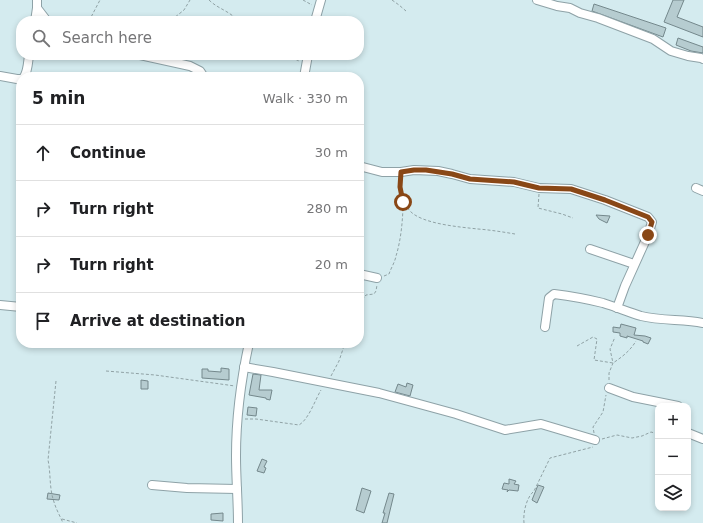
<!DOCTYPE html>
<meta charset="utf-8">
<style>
body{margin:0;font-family:"DejaVu Sans",sans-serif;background:#f2f2f2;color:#202124}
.controls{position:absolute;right:12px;bottom:12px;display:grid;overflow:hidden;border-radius:8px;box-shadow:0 2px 6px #0003}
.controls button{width:36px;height:36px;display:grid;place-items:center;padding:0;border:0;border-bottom:1px solid #e0e0e0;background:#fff;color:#202124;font:20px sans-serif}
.stop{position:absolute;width:12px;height:12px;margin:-9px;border:3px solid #894716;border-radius:50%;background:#fff}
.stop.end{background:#894716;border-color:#fff;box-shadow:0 1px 4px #0008}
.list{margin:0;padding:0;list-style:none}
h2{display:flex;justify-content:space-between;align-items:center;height:52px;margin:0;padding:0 16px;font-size:17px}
h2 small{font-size:13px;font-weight:400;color:#757577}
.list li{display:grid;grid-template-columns:26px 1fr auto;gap:12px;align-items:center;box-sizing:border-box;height:56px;padding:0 16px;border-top:1px solid #e0e0e0}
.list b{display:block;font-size:15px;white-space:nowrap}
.list em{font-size:13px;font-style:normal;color:#757577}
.icon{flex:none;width:22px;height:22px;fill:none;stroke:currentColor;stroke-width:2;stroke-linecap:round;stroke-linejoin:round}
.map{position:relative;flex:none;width:703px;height:523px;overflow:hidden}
.search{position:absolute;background:#fff;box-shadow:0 2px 6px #0003;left:16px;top:16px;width:348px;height:44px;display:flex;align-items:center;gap:10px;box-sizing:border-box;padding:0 14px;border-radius:16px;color:#757577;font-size:15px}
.panel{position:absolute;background:#fff;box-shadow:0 2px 6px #0003;left:16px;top:72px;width:348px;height:276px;border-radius:16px}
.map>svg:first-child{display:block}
.building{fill:#b6ccd0;stroke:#74888c}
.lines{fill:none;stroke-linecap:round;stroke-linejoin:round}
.minor-casing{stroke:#8ea2a7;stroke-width:10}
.path{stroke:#90a2a5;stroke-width:1;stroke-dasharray:3 2;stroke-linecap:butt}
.minor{stroke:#fff;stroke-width:8}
.route{stroke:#894716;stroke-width:5}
</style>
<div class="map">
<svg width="703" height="523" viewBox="0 0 703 523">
<rect width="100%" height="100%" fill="#d4ebef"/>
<g class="building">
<polygon points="673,0 684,0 677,17 703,27 703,37 664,22"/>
<polygon points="594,4 666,28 663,37 592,11"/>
<polygon points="678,38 703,47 703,53 691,51 676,45"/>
<polygon points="596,215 610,216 607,223 599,219"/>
<polygon points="621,324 636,328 634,335 645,336 651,338 648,344 643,342 643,341 627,336 627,338 620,336 620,333 613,332 613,327 620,328"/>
<polygon points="221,368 229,369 229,380 202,378 202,369 208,369 208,371 221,372"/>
<polygon points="253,374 261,375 259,390 272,390 270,400 266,399 266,398 249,395"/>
<polygon points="141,380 148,381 148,389 141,389"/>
<polygon points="407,383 413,385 410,396 395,392 398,384 406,387"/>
<polygon points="248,407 257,408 256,416 247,415"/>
<polygon points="262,459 267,461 264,467 266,468 264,473 257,471"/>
<polygon points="509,479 516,481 514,484 519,485 518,491 509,490 507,492 508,490 502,489 504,483 509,484"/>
<polygon points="538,485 544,487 537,503 532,500"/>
<polygon points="362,488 371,491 364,513 356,510"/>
<polygon points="48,493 60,495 59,500 47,499"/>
<polygon points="389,493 394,494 387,523 382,523 385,513 383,513"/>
<polygon points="223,513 223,521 211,520 211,514"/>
</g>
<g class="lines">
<defs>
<g id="minor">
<polyline points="37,0 37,8 47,21"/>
<polyline points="537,0 557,6 570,8 580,13 598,18 653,39 671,51 688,56 701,58 703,59"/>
<polyline points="35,21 37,8"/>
<polyline points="315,21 321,0"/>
<polyline points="140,55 190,66 200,71 204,77"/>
<polyline points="0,76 17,79 21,79"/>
<path d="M24 77C28 71 28 62 29 55"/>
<polyline points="304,77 308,55"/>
<polyline points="359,166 382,172 401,172 414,170 438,171 452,174 470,179 514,182 539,188 571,189 605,200 648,217 652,222 648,235 625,286 617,308"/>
<polyline points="696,188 703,191"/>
<polyline points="590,249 634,264"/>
<polyline points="359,274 377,278"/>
<polyline points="0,305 21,307"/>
<path d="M545 327 549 298 554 294C570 296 587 299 603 303 616 307 628 312 641 316 662 321 683 319 703 323"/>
<polyline points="244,367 273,372 379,393 456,414 505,430 541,424 595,440"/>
<polyline points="609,388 633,397 678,406"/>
<polyline points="688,433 703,439"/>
<polyline points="152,485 187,488 237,489"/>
<path d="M238 523C238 501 236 478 236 456 236 418 241 380 249 343"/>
</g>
</defs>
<use href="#minor" class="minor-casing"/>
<g class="path">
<path d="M209 0C218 9 230 11 238 21"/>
<polyline points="303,0 312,5"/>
<polyline points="392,0 399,5 406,11"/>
<polyline points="89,21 100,0"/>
<polyline points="173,21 174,18 184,10 190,0"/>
<polyline points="287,55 299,61"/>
<polyline points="73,59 75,55"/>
<path d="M401 179C400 191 402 202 410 211 422 224 460 227 478 229 491 230 503 232 515 234"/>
<polyline points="539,194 538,208 562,214 573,218"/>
<path d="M384 276 389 274C391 268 395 262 396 256 401 240 403 219 403 202"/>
<polyline points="359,304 366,295 374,294 376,291 377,285"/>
<path d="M577 346 593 337 597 339 594 360 613 363C622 357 630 351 636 341"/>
<polyline points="106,371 155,375 235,386"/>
<polyline points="331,376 339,361 345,343"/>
<polyline points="609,380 609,373 613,363 610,349 615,337"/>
<path d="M56 381 48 460C51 474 49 488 54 502 56 509 60 516 63 523"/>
<path d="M245 419H256L299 425C309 419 315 400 321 390"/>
<polyline points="594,433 593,427 603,412 606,395"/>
<polyline points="602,439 617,435 632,438 642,436 651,432 658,434"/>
<polyline points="688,443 693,443"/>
<polyline points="62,519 77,523"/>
<path d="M524 523C523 513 526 498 534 491L550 458 593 447"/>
</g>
<use href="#minor" class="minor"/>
</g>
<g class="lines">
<polyline class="route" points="403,202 400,187 401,172 414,170 426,170 452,174 470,179 514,182 539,188 571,189 605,200 648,217 652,222 648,235"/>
</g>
</svg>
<div class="controls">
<button>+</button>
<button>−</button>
<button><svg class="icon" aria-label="layers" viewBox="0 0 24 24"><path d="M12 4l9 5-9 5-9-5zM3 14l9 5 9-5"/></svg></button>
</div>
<div class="stop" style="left:403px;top:202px"></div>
<div class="stop end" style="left:648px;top:235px"></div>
<div class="search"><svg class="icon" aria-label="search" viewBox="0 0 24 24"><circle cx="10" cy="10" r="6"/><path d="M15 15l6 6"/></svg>Search here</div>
<section class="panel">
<h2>5 min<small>Walk · 330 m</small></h2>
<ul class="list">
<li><svg class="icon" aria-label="ahead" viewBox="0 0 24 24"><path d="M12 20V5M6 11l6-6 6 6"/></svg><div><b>Continue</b></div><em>30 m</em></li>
<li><svg class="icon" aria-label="right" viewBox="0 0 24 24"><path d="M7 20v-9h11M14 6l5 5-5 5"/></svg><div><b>Turn right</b></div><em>280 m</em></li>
<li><svg class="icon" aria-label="right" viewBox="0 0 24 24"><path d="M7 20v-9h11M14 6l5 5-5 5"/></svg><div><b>Turn right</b></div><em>20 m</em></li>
<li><svg class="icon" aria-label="arrive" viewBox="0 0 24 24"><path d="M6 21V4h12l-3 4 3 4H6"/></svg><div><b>Arrive at destination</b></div></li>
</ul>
</section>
</div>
